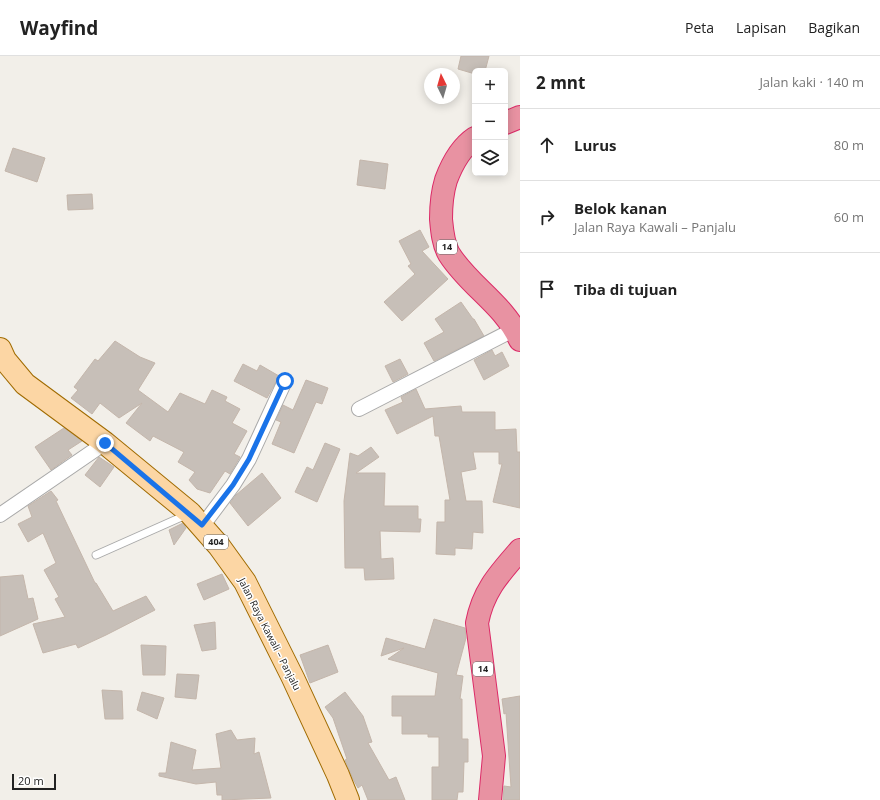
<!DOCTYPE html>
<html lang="id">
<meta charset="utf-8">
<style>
body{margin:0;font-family:"Open Sans",sans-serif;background:#f2f2f2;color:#222}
.controls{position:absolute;right:12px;top:12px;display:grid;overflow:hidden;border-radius:6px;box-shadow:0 2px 10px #0003}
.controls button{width:36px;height:36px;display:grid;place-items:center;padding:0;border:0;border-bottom:1px solid #e0e0e0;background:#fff;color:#222;font:20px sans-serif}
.compass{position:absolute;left:424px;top:12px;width:36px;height:36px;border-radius:50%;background:#fff;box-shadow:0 2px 10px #0003;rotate:355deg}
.scale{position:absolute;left:12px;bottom:10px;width:44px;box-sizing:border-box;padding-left:4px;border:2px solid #222;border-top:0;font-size:11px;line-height:14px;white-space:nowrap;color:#222;-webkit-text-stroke:3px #fff;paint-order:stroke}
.stop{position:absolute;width:12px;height:12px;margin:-9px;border:3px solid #1a73e8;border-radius:50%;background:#fff}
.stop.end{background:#1a73e8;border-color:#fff;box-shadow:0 1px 4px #0008}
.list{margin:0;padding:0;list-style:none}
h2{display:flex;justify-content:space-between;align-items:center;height:52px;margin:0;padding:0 16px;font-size:17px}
h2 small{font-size:13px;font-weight:400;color:#767676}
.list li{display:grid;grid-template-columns:26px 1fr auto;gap:12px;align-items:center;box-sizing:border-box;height:72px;padding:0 16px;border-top:1px solid #e0e0e0}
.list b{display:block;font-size:15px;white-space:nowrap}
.list p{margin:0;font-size:13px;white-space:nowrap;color:#767676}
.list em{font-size:13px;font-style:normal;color:#767676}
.icon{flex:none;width:22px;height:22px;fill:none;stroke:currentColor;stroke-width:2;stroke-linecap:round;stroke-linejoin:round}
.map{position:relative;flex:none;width:520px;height:744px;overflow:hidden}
header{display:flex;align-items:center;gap:24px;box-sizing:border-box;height:56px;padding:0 20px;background:#fff;border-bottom:1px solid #e0e0e0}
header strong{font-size:19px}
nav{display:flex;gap:22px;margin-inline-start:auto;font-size:14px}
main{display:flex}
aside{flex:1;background:#fff}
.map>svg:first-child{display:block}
.building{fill:#c7bfb8;stroke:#c4b6ab}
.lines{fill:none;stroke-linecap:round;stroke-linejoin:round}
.lane-casing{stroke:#a9a9a9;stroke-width:9}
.street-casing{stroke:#a9a9a9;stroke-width:16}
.primary-casing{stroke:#a06b00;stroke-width:24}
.highway-casing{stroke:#dc2a67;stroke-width:24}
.lane{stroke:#fff;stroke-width:7}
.street{stroke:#fff;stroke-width:14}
.primary{stroke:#fcd6a4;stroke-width:22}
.highway{stroke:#e892a2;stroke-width:22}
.route{stroke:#1a73e8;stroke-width:5}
.labels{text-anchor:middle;stroke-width:3;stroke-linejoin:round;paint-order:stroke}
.shield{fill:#fff;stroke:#646464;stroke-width:1}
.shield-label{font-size:9px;font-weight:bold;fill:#222}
.street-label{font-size:10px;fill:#222;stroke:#fff}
</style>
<header>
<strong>Wayfind</strong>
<nav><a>Peta</a><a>Lapisan</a><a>Bagikan</a></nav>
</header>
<main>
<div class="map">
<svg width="520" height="744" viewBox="0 0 520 744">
<rect width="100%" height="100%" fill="#f2efe9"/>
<g class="building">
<polygon points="461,0 489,0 485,15 475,15 475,18 458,13"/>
<polygon points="13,92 45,102 37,126 5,115"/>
<polygon points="360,104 388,108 385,133 357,129"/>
<polygon points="92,138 93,153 68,154 67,139"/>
<polygon points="420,174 429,191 422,195 448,223 402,265 384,246 415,218 408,210 411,208 399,185"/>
<polygon points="461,246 473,263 474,263 484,280 434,305 424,287 444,276 435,263"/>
<polygon points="115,285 140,301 155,307 138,334 168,356 180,337 205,348 212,334 227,341 225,345 240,353 232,367 247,375 234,398 240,401 230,418 225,415 210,437 197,433 189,424 195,416 178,406 184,396 153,380 150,385 126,367 142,347 119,362 100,347 92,358 71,342 78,334 74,331 95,303 98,305"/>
<polygon points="492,294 495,300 502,296 509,310 484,324 474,304"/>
<polygon points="400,303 408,318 393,326 385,310"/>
<polygon points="243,308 257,315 260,309 279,320 267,342 234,325"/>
<polygon points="306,324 328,332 322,348 316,346 294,397 272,388 281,366 276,364 283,349 293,354"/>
<polygon points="416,333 425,353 461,350 462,356 495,356 495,374 516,373 517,396 520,396 520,452 493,446 502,408 499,408 499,396 473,396 476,413 461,416 466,445 482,445 483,477 473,476 472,493 455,492 455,499 436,498 437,466 445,466 445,444 450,444 439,380 435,380 433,360 397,378 385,354 403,346 401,341"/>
<polygon points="64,372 82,385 68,394 72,399 51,414 35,391"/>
<polygon points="325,387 340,393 317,446 295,436 307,411 313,414"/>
<polygon points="371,391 379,401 356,417 385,417 384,450 418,450 418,463 421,463 420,476 380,475 381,503 393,502 394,523 365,524 364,512 345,512 344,445 350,397 358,400"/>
<polygon points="99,401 114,411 100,431 85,419"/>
<polygon points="262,417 281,442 248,470 230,447 236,439"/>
<polygon points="51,435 58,444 56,445 95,527 96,527 113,555 146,540 155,554 106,579 78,592 76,588 43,597 33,568 65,561 55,543 59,541 44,514 56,507 43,477 28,486 18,468 32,461 28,450"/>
<polygon points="183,467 186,472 174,489 169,474"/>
<polygon points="222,518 229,533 204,544 197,528"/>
<polygon points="23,519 28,543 33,542 38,563 0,580 0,521"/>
<polygon points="434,563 465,572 466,582 456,619 463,620 460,643 462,643 462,683 468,683 468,706 464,706 463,736 458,736 457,744 432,744 432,711 439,711 439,681 428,681 428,678 402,678 402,660 392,660 392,640 435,640 438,617 388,603 404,592 381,600 386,582 425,593"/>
<polygon points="215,566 216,593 202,595 194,569"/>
<polygon points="141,589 166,590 165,619 143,619"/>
<polygon points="328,589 338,616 310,627 300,599"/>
<polygon points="177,618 199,619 196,643 175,641"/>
<polygon points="102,634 122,635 123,663 105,663"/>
<polygon points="142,636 164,642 157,663 137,654"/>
<polygon points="345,636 363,660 372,686 368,687 389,724 396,721 405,744 368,744 362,729 358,732 353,723 345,704 347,703 333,662 325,651"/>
<polygon points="520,640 520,744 503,744 504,730 511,731 506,657 504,658 502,643"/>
<polygon points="231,674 237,684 255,682 254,698 259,696 271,742 222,744 222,739 217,739 216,726 196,728 159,720 159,717 166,717 171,686 196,694 192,714 221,712 216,678"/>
</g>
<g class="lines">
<defs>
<polyline id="lane" points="96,499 186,459"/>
<g id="street">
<polyline points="359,353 515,273"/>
<polyline points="0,459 105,387"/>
<polyline points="203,469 233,429 249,403 285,325"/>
</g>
<polyline id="primary" points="0,293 5,304 25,328 105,387 190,457 219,490 245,526 293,622 338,719 348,744"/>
<g id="highway">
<polyline points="505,67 520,61"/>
<path d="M475 82C460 92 452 108 446 124 442 137 441 149 441 163 442 174 443 188 449 198 470 231 503 247 520 284"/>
<path d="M490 744 494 700 477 567C483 535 499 518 520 494"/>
</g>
</defs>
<use href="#lane" class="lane-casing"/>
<use href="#street" class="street-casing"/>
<use href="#primary" class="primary-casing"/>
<use href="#highway" class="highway-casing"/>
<use href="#lane" class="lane"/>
<use href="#street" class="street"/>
<use href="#primary" class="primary"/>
<use href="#highway" class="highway"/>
</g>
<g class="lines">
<polyline class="route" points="105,387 202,469 233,429 249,403 285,325"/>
</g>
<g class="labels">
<g class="shield">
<rect x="437" y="184" width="20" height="14" rx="3"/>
<rect x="204" y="479" width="24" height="14" rx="3"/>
<rect x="473" y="606" width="20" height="14" rx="3"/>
</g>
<g class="shield-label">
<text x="447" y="194">14</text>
<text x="216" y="489">404</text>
<text x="483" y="616">14</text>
</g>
<g class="street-label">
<text transform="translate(270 578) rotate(63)" y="4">Jalan Raya Kawali – Panjalu</text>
</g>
</g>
</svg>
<div class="controls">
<button>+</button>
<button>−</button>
<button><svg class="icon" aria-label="layers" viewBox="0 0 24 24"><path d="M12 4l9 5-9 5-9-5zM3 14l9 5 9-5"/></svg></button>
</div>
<svg class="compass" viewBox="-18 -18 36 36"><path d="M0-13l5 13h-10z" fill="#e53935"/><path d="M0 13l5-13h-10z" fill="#767676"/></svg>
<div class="scale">20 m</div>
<div class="stop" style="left:285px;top:325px"></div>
<div class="stop end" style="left:105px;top:387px"></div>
</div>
<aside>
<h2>2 mnt<small>Jalan kaki · 140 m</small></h2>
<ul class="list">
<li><svg class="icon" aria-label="ahead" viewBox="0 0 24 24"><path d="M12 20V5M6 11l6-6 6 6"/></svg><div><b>Lurus</b></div><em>80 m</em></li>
<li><svg class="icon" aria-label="right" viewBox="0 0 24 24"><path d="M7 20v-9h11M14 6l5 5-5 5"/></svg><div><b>Belok kanan</b><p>Jalan Raya Kawali – Panjalu</p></div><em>60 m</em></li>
<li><svg class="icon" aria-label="arrive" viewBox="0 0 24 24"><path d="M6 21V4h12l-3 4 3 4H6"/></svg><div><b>Tiba di tujuan</b></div></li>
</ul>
</aside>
</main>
